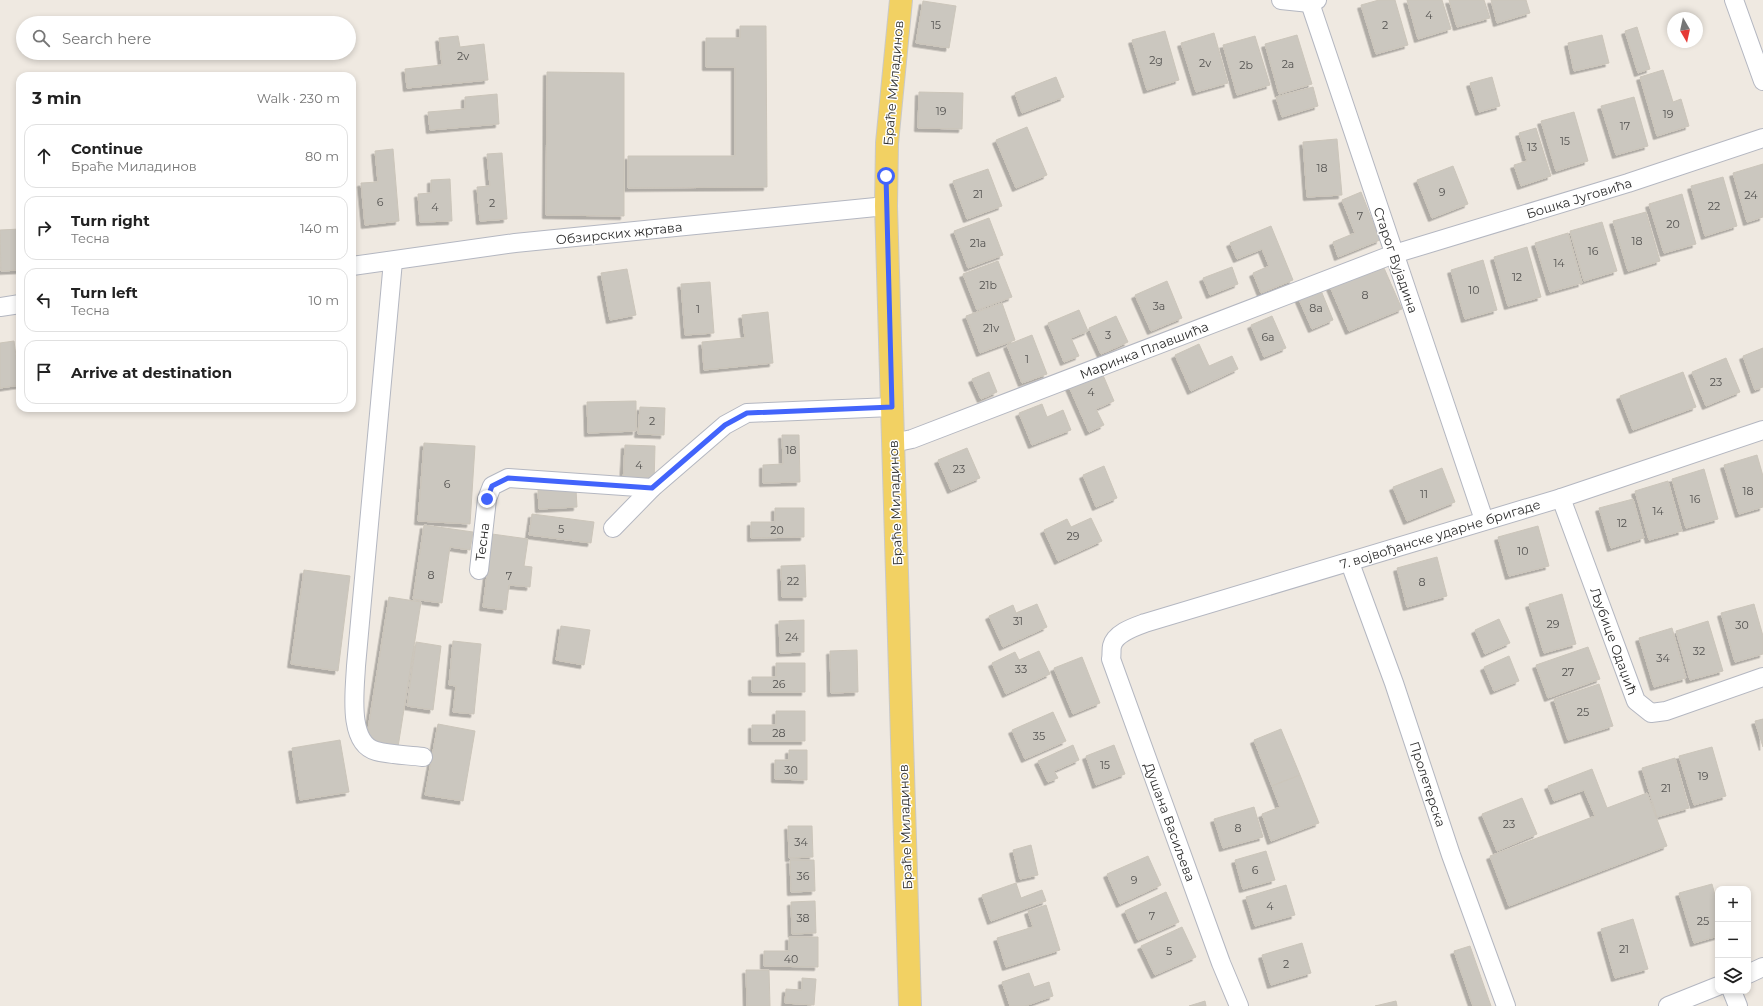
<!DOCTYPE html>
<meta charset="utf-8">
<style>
body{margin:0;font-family:Montserrat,sans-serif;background:#f6f6f6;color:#222}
.controls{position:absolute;right:12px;bottom:12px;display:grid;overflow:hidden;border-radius:8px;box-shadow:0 2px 6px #0003}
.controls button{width:36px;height:36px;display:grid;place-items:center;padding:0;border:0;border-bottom:1px solid #e0e0e0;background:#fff;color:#222;font:20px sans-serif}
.compass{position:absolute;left:1667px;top:12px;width:36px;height:36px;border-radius:50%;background:#fff;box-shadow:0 2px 6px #0003;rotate:171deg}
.stop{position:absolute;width:12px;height:12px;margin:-9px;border:3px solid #4264fb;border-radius:50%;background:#fff}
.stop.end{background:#4264fb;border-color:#fff;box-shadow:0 1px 4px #0008}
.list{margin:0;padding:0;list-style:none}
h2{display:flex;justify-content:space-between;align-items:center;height:52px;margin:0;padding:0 16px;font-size:17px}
h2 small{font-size:13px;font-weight:400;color:#767676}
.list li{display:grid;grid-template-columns:26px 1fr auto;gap:12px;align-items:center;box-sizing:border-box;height:64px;margin:0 8px 8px;padding:0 8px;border:1px solid #e0e0e0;border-radius:12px}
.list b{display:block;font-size:15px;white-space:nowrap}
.list p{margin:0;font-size:13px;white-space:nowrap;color:#767676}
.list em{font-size:13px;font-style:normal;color:#767676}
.icon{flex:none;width:22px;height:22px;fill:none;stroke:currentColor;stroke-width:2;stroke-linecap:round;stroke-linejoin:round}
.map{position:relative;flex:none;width:1763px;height:1006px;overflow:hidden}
.search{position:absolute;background:#fff;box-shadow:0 2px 6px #0003;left:16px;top:16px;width:340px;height:44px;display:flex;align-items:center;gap:10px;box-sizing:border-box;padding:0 14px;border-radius:22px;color:#767676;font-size:15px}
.panel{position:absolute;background:#fff;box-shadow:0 2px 6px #0003;left:16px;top:72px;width:340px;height:340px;border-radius:12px}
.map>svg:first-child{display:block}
.building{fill:#cbc7bf;stroke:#cbc5ba;filter:url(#shadow)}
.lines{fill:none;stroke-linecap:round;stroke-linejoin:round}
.minor-casing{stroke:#b4b7c1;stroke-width:20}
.major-casing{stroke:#c9c9c9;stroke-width:24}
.minor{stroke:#fff;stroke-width:18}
.major{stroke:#f2d163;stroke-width:22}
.route{stroke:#4264fb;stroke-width:5}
.labels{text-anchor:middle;stroke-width:3;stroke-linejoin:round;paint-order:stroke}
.number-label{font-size:11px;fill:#555452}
.street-label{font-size:13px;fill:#2e2e2e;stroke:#fff}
</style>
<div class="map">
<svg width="1763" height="1006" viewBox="0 0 1763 1006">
<defs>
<filter id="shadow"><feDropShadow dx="-3.5" dy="3.5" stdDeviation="0" flood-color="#0004"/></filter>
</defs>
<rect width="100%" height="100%" fill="#efe9e1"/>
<g class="building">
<polygon points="1379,0 1395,0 1408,45 1376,54 1361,5"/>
<polygon points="1407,0 1442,0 1451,29 1418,39"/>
<polygon points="1449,0 1484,0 1490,18 1457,27"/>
<polygon points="1491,0 1526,0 1530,13 1497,23"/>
<polygon points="923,1 956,6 949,48 916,43"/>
<polygon points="740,26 766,26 767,187 628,188 628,156 735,156 735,67 706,67 706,38 740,38"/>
<polygon points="1637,27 1650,69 1638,73 1625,31"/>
<polygon points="1165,31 1179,80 1147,90 1132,40"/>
<polygon points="1214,33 1228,83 1196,92 1181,43"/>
<polygon points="1297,35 1312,84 1279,94 1265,44"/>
<polygon points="1602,35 1609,63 1574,71 1568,43"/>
<polygon points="458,36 460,47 484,44 488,80 407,88 405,69 442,65 439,38"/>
<polygon points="1255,36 1270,85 1237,95 1223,45"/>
<polygon points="1663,70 1673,102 1681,99 1689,126 1657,136 1640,77"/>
<polygon points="547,72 624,73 624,216 546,215"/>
<polygon points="1056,77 1064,97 1022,113 1015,93"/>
<polygon points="1492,77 1500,106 1479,112 1470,83"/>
<polygon points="1313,87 1318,106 1282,117 1276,97"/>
<polygon points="919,92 963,93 962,129 918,128"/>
<polygon points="497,94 499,124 430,130 428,112 465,109 465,97"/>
<polygon points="1634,97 1648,146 1616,155 1601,106"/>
<polygon points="1574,112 1588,161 1556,171 1541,121"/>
<polygon points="1027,127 1047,175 1016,188 996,140"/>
<polygon points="1536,128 1551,176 1521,186 1514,165 1527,161 1519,133"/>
<polygon points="1337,139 1342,195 1307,197 1303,142"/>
<polygon points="393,149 399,221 365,225 361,183 378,182 375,151"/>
<polygon points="502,153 507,219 480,221 477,187 490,186 487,154"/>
<polygon points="1763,164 1763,217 1747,222 1733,173"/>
<polygon points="1453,166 1468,204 1432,218 1417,180"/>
<polygon points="988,169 1002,206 967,219 953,181"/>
<polygon points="1723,177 1737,226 1705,236 1691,186"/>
<polygon points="450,179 452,221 420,222 418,194 431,193 431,180"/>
<polygon points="1361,192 1380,240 1338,257 1333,242 1355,233 1342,200"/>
<polygon points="1682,194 1696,244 1664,253 1649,204"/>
<polygon points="1646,212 1660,261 1628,271 1613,221"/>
<polygon points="989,218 1003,255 968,268 954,231"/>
<polygon points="1602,222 1617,271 1584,281 1570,231"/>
<polygon points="1271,226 1293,280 1261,293 1253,273 1269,266 1262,249 1237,259 1230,243"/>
<polygon points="20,229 20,270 1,271 0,230"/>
<polygon points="1568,233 1582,283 1550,292 1535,243"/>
<polygon points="1527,247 1541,297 1508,306 1494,257"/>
<polygon points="1483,260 1497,310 1465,319 1451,270"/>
<polygon points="998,261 1012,297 977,310 963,274"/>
<polygon points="1232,267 1238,284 1210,295 1203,278"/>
<polygon points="1364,267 1367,275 1384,268 1402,309 1349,331 1328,282"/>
<polygon points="627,269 636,315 610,320 601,273"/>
<polygon points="1167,281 1182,318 1151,331 1135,295"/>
<polygon points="710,282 714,333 685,335 681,284"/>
<polygon points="1320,288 1333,320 1312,329 1298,297"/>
<polygon points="1002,303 1015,340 980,353 966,316"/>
<polygon points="1079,310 1088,331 1071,338 1079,356 1064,362 1048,323"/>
<polygon points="768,312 773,363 704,370 702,342 745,338 742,315"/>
<polygon points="1116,316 1128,342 1101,354 1089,328"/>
<polygon points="1272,316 1286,348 1264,357 1251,325"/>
<polygon points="1032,335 1047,374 1022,383 1007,345"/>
<polygon points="14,341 20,385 0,388 0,343"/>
<polygon points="1199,344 1209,366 1232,356 1238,369 1191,391 1175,355"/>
<polygon points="1763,348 1763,387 1755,390 1743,356"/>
<polygon points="1726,358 1740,392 1706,406 1692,372"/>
<polygon points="1100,368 1114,401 1096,409 1104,425 1089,432 1067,382"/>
<polygon points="989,372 997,392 981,399 972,379"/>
<polygon points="1683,372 1696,407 1633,430 1620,396"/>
<polygon points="636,401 636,431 588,433 587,402"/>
<polygon points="1042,404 1047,417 1063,410 1071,430 1032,445 1019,413"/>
<polygon points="640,407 665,408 664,435 638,434"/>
<polygon points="782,435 799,435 800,482 763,483 763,465 783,464"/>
<polygon points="424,443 475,446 470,524 418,521"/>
<polygon points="625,445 655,446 654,485 623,483"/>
<polygon points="967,448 980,478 951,490 938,460"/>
<polygon points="1757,455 1763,476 1763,507 1739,514 1724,465"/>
<polygon points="1104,466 1117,498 1096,507 1083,475"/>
<polygon points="1442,468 1455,502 1407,521 1393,487"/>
<polygon points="1704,469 1718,519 1686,528 1672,479"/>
<polygon points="1668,481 1682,531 1649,540 1635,491"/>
<polygon points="576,489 577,507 539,509 538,490"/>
<polygon points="1633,499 1644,538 1611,548 1599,508"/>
<polygon points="775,508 804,508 804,537 751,538 751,522 775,522"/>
<polygon points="532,514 594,522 591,543 529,535"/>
<polygon points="1091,518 1102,541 1058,561 1044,530 1067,519 1071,527"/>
<polygon points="424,525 473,532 470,550 450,547 442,603 413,599"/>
<polygon points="1538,526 1549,566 1509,576 1498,537"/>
<polygon points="492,534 528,539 524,566 532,567 530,587 509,585 506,610 483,607"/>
<polygon points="1437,557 1447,596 1407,607 1397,568"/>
<polygon points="805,565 806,597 782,597 781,566"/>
<polygon points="304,570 350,576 338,671 291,664"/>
<polygon points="1562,594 1576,644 1544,653 1529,604"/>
<polygon points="389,597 421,602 398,747 366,742"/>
<polygon points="1037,604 1047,627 1003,647 989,616 1013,605 1016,613"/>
<polygon points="1754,604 1763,636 1763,654 1735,662 1721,613"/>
<polygon points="1499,619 1510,643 1485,654 1475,630"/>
<polygon points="804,620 804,652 780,653 779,621"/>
<polygon points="1708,621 1723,671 1690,680 1676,631"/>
<polygon points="561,626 590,630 584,665 556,660"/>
<polygon points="1672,628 1686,678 1654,687 1639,638"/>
<polygon points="453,641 481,644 474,714 453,712 456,686 449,685"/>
<polygon points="416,642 441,646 433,710 407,706"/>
<polygon points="1588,647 1600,679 1548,698 1536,665"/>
<polygon points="857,650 858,692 831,693 830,651"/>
<polygon points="1039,651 1050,674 1006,694 992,663 1015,652 1019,660"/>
<polygon points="1509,656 1519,681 1494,691 1484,667"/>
<polygon points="1082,657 1100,703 1073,714 1054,668"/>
<polygon points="776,663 805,663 805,692 752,692 752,677 776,677"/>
<polygon points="1599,684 1613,726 1568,740 1554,699"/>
<polygon points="776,711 805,711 805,741 752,741 752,725 776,725"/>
<polygon points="1053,712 1066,741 1025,759 1012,730"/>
<polygon points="1763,719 1763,747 1755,721"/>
<polygon points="438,724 475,731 463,801 425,795"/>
<polygon points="1281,729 1300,775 1272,786 1254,740"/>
<polygon points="340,740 349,792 300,800 292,748"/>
<polygon points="1073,745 1079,760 1054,771 1058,778 1048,782 1038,761"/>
<polygon points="1114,745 1125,774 1096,785 1086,756"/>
<polygon points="1712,747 1726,796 1694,805 1679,756"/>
<polygon points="789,750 807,750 807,780 775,779 775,760 789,760"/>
<polygon points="1675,758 1689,808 1657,817 1642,768"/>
<polygon points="1592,769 1607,808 1647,793 1667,846 1509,906 1490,856 1595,816 1584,790 1554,801 1548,786"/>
<polygon points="1300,775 1319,823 1271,841 1262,814 1280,807 1272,786"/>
<polygon points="1522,798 1537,834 1497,851 1482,814"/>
<polygon points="1254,807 1263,837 1223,848 1214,819"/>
<polygon points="788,826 812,826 813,857 789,858"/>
<polygon points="1031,845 1038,875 1020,879 1013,850"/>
<polygon points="1266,851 1275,880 1243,889 1235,860"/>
<polygon points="1148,856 1161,885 1120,904 1107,874"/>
<polygon points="790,860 814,860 815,891 791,892"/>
<polygon points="1016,883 1021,898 1042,890 1046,901 991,921 982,895"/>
<polygon points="1712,884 1718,906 1718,936 1694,943 1679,893"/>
<polygon points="1286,885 1295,915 1255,926 1246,897"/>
<polygon points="1166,892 1179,922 1138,940 1125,911"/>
<polygon points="815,901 816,933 792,934 791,902"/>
<polygon points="1046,905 1060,950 1006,967 997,938 1033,927 1028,911"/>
<polygon points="1633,919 1648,969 1615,978 1601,929"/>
<polygon points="1182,927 1196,957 1155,975 1141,946"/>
<polygon points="789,937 818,937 818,967 764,966 764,951 789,951"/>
<polygon points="1302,943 1311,973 1271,985 1262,955"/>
<polygon points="1470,946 1491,1006 1473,1006 1454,951"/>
<polygon points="746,970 769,970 770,1006 747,1006"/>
<polygon points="1029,973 1034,987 1049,982 1053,996 1025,1006 1010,1006 1002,982"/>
<polygon points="802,978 816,979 814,1005 785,1003 786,989 802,990"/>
<polygon points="1205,1001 1206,1006 1189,1006"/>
<polygon points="1396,1001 1397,1006 1375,1006"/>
</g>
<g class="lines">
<defs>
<g id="minor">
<polyline points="1281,0 1310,3 1317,0"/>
<polyline points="1309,0 1484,520"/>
<polyline points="1734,0 1763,81"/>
<path d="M393 261 356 666C355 689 347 743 376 751 391 755 408 755 423 757"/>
<polyline points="352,266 515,243 886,206"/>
<polyline points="0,307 20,304"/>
<polyline points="893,443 912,439 1394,254 1628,183 1763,138"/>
<polyline points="1561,498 1636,701 1651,713 1666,711 1763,677"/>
<polyline points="613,528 652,488 725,425 747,413 892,407"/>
<polyline points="1350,563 1394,683 1451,855 1506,1006"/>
<polyline points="479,570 487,499 492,486 508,478 652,488"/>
<polyline points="1748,974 1763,967"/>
<polyline points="1732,991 1738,1006"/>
<path d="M1239 1006 1221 963 1111 659C1112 655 1111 650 1112 646 1115 633 1134 627 1145 623L1561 498 1763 430"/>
<polyline points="1668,1006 1718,986"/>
</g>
<polyline id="major" points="901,0 887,143 886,206 910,1006"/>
</defs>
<use href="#minor" class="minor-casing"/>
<use href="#major" class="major-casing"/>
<use href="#minor" class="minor"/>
<use href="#major" class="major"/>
</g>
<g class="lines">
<polyline class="route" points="487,499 492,486 508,478 652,488 725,425 747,413 892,407 886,176"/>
</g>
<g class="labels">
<g class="number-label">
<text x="1429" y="19">4</text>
<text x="936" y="29">15</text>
<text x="1385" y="29">2</text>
<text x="463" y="60">2v</text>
<text x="1156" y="64">2g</text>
<text x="1205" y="67">2v</text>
<text x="1288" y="68">2a</text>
<text x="1246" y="69">2b</text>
<text x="941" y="115">19</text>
<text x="1668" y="118">19</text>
<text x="1625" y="130">17</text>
<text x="1565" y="145">15</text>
<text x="1532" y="151">13</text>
<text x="1322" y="172">18</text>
<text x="1442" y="196">9</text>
<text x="978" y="198">21</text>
<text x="1751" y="199">24</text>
<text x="380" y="206">6</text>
<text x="492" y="207">2</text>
<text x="1714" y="210">22</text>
<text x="435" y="211">4</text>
<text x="1360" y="220">7</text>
<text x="1673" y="228">20</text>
<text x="1637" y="245">18</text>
<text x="978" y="247">21a</text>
<text x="1593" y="255">16</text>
<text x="1559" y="267">14</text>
<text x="1517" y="281">12</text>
<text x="988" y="289">21b</text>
<text x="1474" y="294">10</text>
<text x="1365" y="299">8</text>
<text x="1159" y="310">3a</text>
<text x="1316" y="312">8a</text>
<text x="698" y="313">1</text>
<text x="991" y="332">21v</text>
<text x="1108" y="339">3</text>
<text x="1268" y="341">6a</text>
<text x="1027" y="363">1</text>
<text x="1716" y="386">23</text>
<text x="1091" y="396">4</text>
<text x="652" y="425">2</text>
<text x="791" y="454">18</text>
<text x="639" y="469">4</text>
<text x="959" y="473">23</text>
<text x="447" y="488">6</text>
<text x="1748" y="495">18</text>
<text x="1424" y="498">11</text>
<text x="1695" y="503">16</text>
<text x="1658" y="515">14</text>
<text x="1622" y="527">12</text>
<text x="561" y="533">5</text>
<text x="777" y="534">20</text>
<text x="1073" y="540">29</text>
<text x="1523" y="555">10</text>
<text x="431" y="579">8</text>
<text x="509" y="580">7</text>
<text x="793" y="585">22</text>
<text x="1422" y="586">8</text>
<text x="1018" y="625">31</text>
<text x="1553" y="628">29</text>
<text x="1742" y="629">30</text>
<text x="792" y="641">24</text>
<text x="1699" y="655">32</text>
<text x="1663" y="662">34</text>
<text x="1021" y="673">33</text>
<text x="1568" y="676">27</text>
<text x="779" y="688">26</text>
<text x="1583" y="716">25</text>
<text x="779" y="737">28</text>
<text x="1039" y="740">35</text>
<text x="1105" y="769">15</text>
<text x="791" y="774">30</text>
<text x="1703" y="780">19</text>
<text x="1666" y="792">21</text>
<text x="1509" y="828">23</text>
<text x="1238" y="832">8</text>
<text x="801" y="846">34</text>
<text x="1255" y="874">6</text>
<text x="803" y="880">36</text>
<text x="1134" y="884">9</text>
<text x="1270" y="910">4</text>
<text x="1152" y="920">7</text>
<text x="803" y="922">38</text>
<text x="1703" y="925">25</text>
<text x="1624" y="953">21</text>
<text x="1169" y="955">5</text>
<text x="791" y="963">40</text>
<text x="1286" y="968">2</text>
</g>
<g class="street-label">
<text transform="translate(893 83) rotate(-85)" y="5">Браће Миладинов</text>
<text transform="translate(1579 198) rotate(-17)" y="5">Бошка Југовића</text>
<text transform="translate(619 233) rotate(-6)" y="5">Обзирских жртава</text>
<text transform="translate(1396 260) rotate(71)" y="5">Старог Вујадина</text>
<text transform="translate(1144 350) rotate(-21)" y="5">Маринка Плавшића</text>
<text transform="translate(895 503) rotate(-92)" y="5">Браће Миладинов</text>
<text transform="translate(1440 534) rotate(-17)" y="5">7. војвођанске ударне бригаде</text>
<text transform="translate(482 542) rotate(-83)" y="5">Тесна</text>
<text transform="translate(1614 641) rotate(70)" y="5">Љубице Одаџић</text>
<text transform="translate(1428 784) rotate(72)" y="5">Пролетерска</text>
<text transform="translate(1170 822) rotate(70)" y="5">Душана Васиљева</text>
<text transform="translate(905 827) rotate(-92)" y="5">Браће Миладинов</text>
</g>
</g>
</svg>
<div class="controls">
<button>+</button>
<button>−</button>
<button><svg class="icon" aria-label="layers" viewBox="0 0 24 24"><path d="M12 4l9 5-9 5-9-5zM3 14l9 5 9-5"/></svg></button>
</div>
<svg class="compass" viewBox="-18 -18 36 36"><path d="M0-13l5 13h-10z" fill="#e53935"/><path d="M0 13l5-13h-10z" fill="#767676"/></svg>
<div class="stop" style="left:886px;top:176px"></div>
<div class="stop end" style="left:487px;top:499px"></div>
<div class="search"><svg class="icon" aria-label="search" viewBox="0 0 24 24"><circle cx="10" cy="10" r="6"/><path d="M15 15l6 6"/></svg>Search here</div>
<section class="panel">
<h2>3 min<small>Walk · 230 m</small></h2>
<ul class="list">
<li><svg class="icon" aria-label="ahead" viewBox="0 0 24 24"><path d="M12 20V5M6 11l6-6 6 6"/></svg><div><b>Continue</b><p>Браће Миладинов</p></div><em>80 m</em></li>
<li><svg class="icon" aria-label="right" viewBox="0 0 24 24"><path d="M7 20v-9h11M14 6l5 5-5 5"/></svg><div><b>Turn right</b><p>Тесна</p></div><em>140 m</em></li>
<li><svg class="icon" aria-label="left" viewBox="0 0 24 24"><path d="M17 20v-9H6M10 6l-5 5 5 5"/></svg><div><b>Turn left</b><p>Тесна</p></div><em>10 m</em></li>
<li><svg class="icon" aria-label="arrive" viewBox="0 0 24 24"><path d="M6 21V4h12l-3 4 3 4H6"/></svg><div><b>Arrive at destination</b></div></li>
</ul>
</section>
</div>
